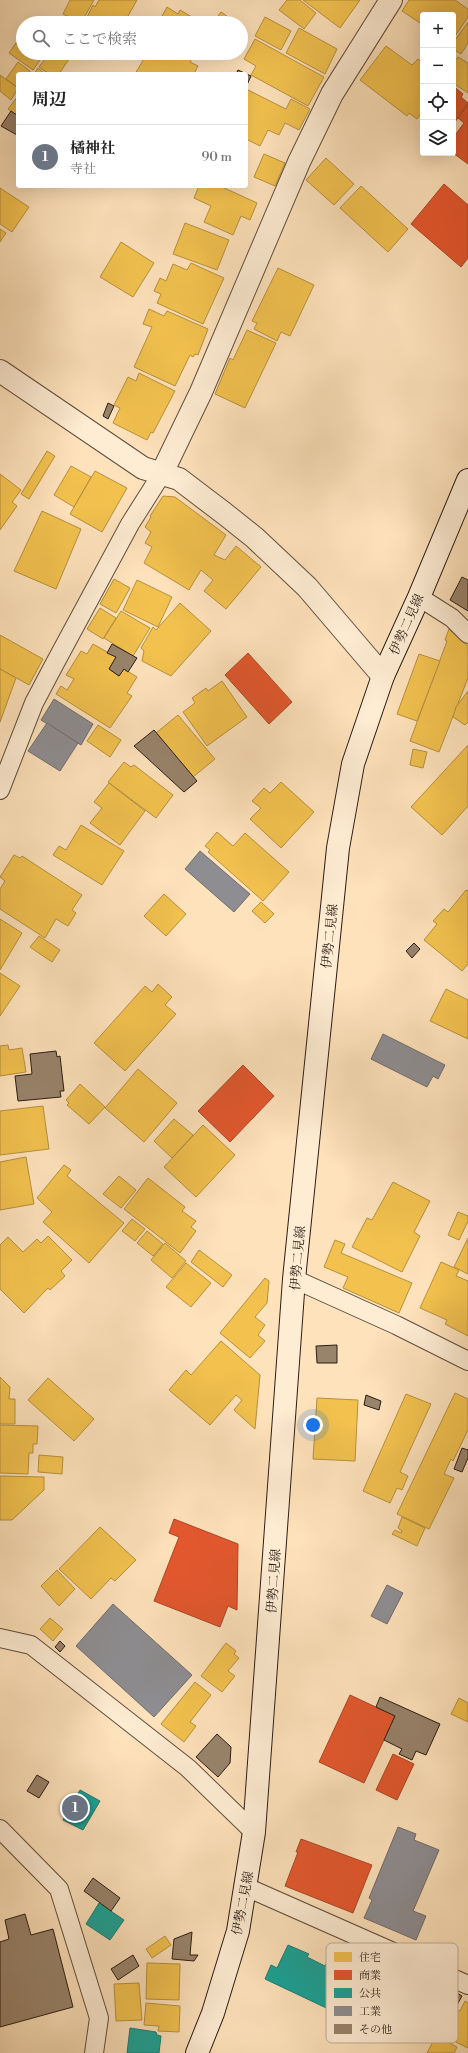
<!DOCTYPE html>
<html lang="ja">
<meta charset="utf-8">
<style>
body{margin:0;font-family:"Libre Bodoni","Noto Serif JP",serif;background:#f2f2f2;color:#222}
.controls{position:absolute;right:12px;top:12px;display:grid;overflow:hidden;border-radius:4px;box-shadow:0 4px 16px #0002}
.controls button{width:36px;height:36px;display:grid;place-items:center;padding:0;border:0;border-bottom:1px solid #e0e0e0;background:#fff;color:#222;font:20px sans-serif}
.you{position:absolute;left:313px;top:1425px;width:14px;height:14px;margin:-10px;border:3px solid #fff;border-radius:50%;background:#1a73e8;box-shadow:0 0 0 6px #1a73e833}
.badge{display:grid;place-items:center;width:26px;height:26px;border-radius:50%;background:#8f2418;color:#fff;font-size:13px;font-weight:700}
.pin{position:absolute;translate:-50% -50%;border:2px solid #fff;box-shadow:0 1px 4px #0006}
.list{margin:0;padding:0;list-style:none}
h2{display:flex;justify-content:space-between;align-items:center;height:52px;margin:0;padding:0 16px;font-size:17px}
h2 small{font-size:13px;font-weight:400;color:#767676}
.list li{display:grid;grid-template-columns:26px 1fr auto;gap:12px;align-items:center;box-sizing:border-box;height:64px;padding:0 16px;border-top:1px solid #e0e0e0}
.list b{display:block;font-size:15px;white-space:nowrap}
.list p{margin:0;font-size:13px;white-space:nowrap;color:#767676}
.list em{font-size:13px;font-style:normal;color:#767676}
.icon{flex:none;width:22px;height:22px;fill:none;stroke:currentColor;stroke-width:2;stroke-linecap:round;stroke-linejoin:round}
.map{position:relative;flex:none;width:468px;height:2053px;overflow:hidden}
.search{position:absolute;background:#fff;box-shadow:0 4px 16px #0002;left:16px;top:16px;width:232px;height:44px;display:flex;align-items:center;gap:10px;box-sizing:border-box;padding:0 14px;border-radius:22px;color:#767676;font-size:15px}
.panel{position:absolute;background:#fff;box-shadow:0 4px 16px #0002;left:16px;top:72px;width:232px;height:116px;border-radius:4px}
.map>svg:first-child{display:block}
.homes{fill:#f2c14e;stroke:#b6903d}
.shops{fill:#e4572e;stroke:#ac4626}
.public{fill:#17a398;stroke:#1d7b71}
.industry{fill:#8d8d92;stroke:#6f6b6c}
.building{fill:#98836b;stroke:#2a1d15}
.lines{fill:none;stroke-linecap:round;stroke-linejoin:round}
.lane-casing{stroke:#5f4e3e;stroke-width:20}
.street-casing{stroke:#5f4e3e;stroke-width:24}
.secondary-casing{stroke:#2a1d15;stroke-width:24}
.lane{stroke:#feecd3;stroke-width:18}
.street{stroke:#feecd3;stroke-width:22}
.secondary{stroke:#feecd3;stroke-width:22}
.labels{text-anchor:middle;stroke-width:4;stroke-linejoin:round;paint-order:stroke}
.street-label{font-size:13px;fill:#2a1d15;stroke:#feecd3}
.key{fill:#feecd3;stroke:#beae9a;stroke-width:1}
.key-label{font-size:11px;fill:#2a1d15}
</style>
<div class="map">
<svg width="468" height="2053" viewBox="0 0 468 2053">
<rect width="100%" height="100%" fill="#fee2bb"/>
<filter id="stains"><feTurbulence type="fractalNoise" baseFrequency=".005" numOctaves="4"/><feColorMatrix values="0 0 0 0 .2 0 0 0 0 .09 0 0 0 0 .02 0 0 0 .5 -.17"/></filter>
<radialGradient id="worn" r=".72"><stop offset=".6" stop-color="#630" stop-opacity="0"/><stop offset="1" stop-color="#630" stop-opacity=".3"/></radialGradient>
<g class="homes">
<polygon points="70,0 94,0 81,23 63,14"/>
<polygon points="99,0 137,0 124,23 84,23 93,5 95,7"/>
<polygon points="287,0 300,0 316,13 304,29 279,10"/>
<polygon points="303,0 360,0 340,28"/>
<polygon points="409,0 455,0 468,9 468,17 453,39 453,15 423,15 423,25 402,11"/>
<polygon points="167,7 178,14 180,10 202,23 158,23"/>
<polygon points="221,12 237,23 213,23"/>
<polygon points="265,17 291,31 281,50 255,36"/>
<polygon points="468,22 468,43 461,54 453,49 453,43"/>
<polygon points="299,28 337,49 325,74 286,53"/>
<polygon points="255,39 324,77 308,106 251,75 256,66 244,59"/>
<polygon points="23,41 23,53 45,53 33,70 9,53 16,43 19,46"/>
<polygon points="386,46 412,65 418,59 423,63 423,111 417,119 409,113 407,116 360,80"/>
<polygon points="49,53 73,53 59,74 49,74 39,67"/>
<polygon points="141,53 195,53 190,62 198,66 194,74 135,74 145,57 140,54"/>
<polygon points="458,57 468,63 468,93 453,83 453,64"/>
<polygon points="18,62 30,71 28,74 18,74 18,88 6,79"/>
<polygon points="38,68 45,74 34,74"/>
<polygon points="0,75 18,88 11,100 0,91"/>
<polygon points="246,89 286,109 291,99 310,109 299,130 285,123 279,135 268,130 260,146 246,139"/>
<polygon points="18,96 18,116 8,109"/>
<polygon points="264,154 285,163 275,186 254,177"/>
<polygon points="326,158 354,184 334,205 306,180"/>
<polygon points="199,186 220,186 257,203 250,220 241,216 233,235 204,222 211,206 194,198"/>
<polygon points="361,186 408,229 388,252 340,208"/>
<polygon points="0,188 29,207 12,232 0,224"/>
<polygon points="185,223 229,240 217,270 173,254"/>
<polygon points="0,229 6,233 0,242"/>
<polygon points="121,242 154,263 133,297 100,277"/>
<polygon points="191,263 224,278 203,324 157,303 161,294 154,291 160,278 166,281 173,264 187,270"/>
<polygon points="278,268 314,285 290,336 281,332 277,341 254,329 257,323 252,321"/>
<polygon points="149,309 164,316 167,311 208,329 198,355 195,354 193,357 190,355 175,386 134,367 152,327 143,324"/>
<polygon points="247,330 276,343 245,408 215,394 230,358 233,360"/>
<polygon points="139,373 175,391 153,433 151,432 147,440 113,423 120,408 114,405 128,377 136,381"/>
<polygon points="47,451 55,456 29,499 21,494"/>
<polygon points="71,466 91,477 74,507 54,495"/>
<polygon points="95,471 127,488 102,532 70,514"/>
<polygon points="0,474 21,490 12,502 17,506 0,530"/>
<polygon points="163,496 175,497 226,535 214,555 225,560 236,546 261,567 226,609 204,591 213,580 201,570 189,590 144,563 152,547 145,543 151,532 145,527 151,517 150,516"/>
<polygon points="42,511 81,529 56,589 14,571"/>
<polygon points="114,579 130,588 116,613 100,604"/>
<polygon points="137,580 172,597 158,627 123,610"/>
<polygon points="180,603 211,631 171,676 142,661 144,651 141,648 153,627 156,630"/>
<polygon points="100,608 116,618 103,639 87,629"/>
<polygon points="121,611 150,628 133,656 104,638"/>
<polygon points="449,629 468,646 468,678 439,752 410,741 447,641 445,640"/>
<polygon points="0,635 43,659 29,685 0,669"/>
<polygon points="93,644 116,657 109,669 119,676 124,669 137,677 127,693 132,696 110,728 56,694 61,686 67,690 74,679 66,675 81,651 87,654"/>
<polygon points="419,654 440,661 417,721 397,714"/>
<polygon points="0,669 16,678 0,722"/>
<polygon points="222,681 247,717 207,746 183,712 195,703 192,698 206,688 208,691"/>
<polygon points="468,691 468,722 465,725 453,717 456,707"/>
<polygon points="178,715 215,759 193,777 156,733"/>
<polygon points="98,725 121,740 110,757 87,741"/>
<polygon points="468,745 468,806 442,835 411,807"/>
<polygon points="413,749 427,752 423,768 410,765"/>
<polygon points="124,762 131,767 134,765 173,795 156,818 108,782"/>
<polygon points="281,782 314,812 281,848 250,819 261,808 252,801 264,788 270,793"/>
<polygon points="109,783 145,811 120,845 90,823 102,808 94,802"/>
<polygon points="81,825 124,851 102,885 53,855 59,846 66,850"/>
<polygon points="217,832 233,846 245,833 289,872 263,901 208,852 210,850 205,846"/>
<polygon points="14,855 20,858 22,856 82,895 72,910 76,913 68,926 56,919 45,938 0,909 0,889 5,881 0,877"/>
<polygon points="466,890 468,891 468,964 462,971 424,940 437,924 433,921 444,909 448,912"/>
<polygon points="164,894 186,914 166,936 144,916"/>
<polygon points="261,902 274,914 265,923 252,911"/>
<polygon points="0,919 22,933 0,970"/>
<polygon points="39,936 60,950 52,962 30,947"/>
<polygon points="0,973 20,986 0,1016"/>
<polygon points="158,984 172,997 165,1005 176,1014 125,1071 94,1043 145,986 152,992"/>
<polygon points="446,989 468,1000 468,1039 430,1021"/>
<polygon points="8,1045 9,1050 22,1048 26,1072 0,1076 0,1046"/>
<polygon points="138,1069 177,1103 144,1142 105,1108"/>
<polygon points="80,1084 105,1107 89,1124 67,1105 69,1103 66,1100"/>
<polygon points="43,1106 49,1149 0,1155 0,1111"/>
<polygon points="174,1119 193,1135 172,1158 154,1141"/>
<polygon points="203,1125 235,1155 196,1197 164,1167"/>
<polygon points="26,1157 34,1204 0,1210 0,1162"/>
<polygon points="64,1165 71,1170 67,1176 124,1223 89,1263 43,1222 52,1212 37,1198"/>
<polygon points="119,1176 136,1190 121,1208 103,1194"/>
<polygon points="148,1178 185,1207 182,1211 196,1221 191,1227 196,1231 180,1253 124,1209"/>
<polygon points="393,1182 430,1201 414,1232 420,1236 402,1272 352,1247 367,1218 372,1220"/>
<polygon points="458,1212 468,1216 468,1221 459,1240 448,1235"/>
<polygon points="132,1219 145,1229 135,1241 122,1231"/>
<polygon points="147,1231 163,1244 153,1256 137,1243"/>
<polygon points="48,1236 72,1260 61,1271 65,1276 50,1290 48,1288 24,1313 0,1289 0,1245 8,1237 23,1252 37,1239 41,1243"/>
<polygon points="468,1238 468,1274 454,1267"/>
<polygon points="335,1240 345,1244 341,1253 412,1283 399,1313 343,1288 348,1277 324,1267"/>
<polygon points="165,1243 186,1261 172,1278 151,1260"/>
<polygon points="199,1250 232,1275 223,1287 191,1262"/>
<polygon points="441,1262 459,1270 456,1276 468,1281 468,1336 445,1324 447,1320 420,1308"/>
<polygon points="186,1263 211,1283 191,1307 166,1287"/>
<polygon points="265,1278 269,1281 267,1303 255,1317 265,1325 258,1335 265,1341 250,1358 220,1333"/>
<polygon points="221,1341 260,1375 255,1429 234,1410 242,1400 236,1395 210,1425 169,1390 186,1370 191,1375"/>
<polygon points="0,1377 10,1387 9,1399 15,1399 15,1424 0,1424"/>
<polygon points="48,1378 94,1419 74,1441 28,1400"/>
<polygon points="455,1393 468,1399 468,1430 453,1461 451,1459 444,1474 454,1478 429,1529 397,1514"/>
<polygon points="406,1394 431,1404 400,1472 408,1476 402,1490 397,1488 390,1503 363,1491"/>
<polygon points="317,1398 358,1400 355,1461 313,1459"/>
<polygon points="0,1425 38,1426 37,1444 33,1444 33,1453 29,1453 28,1474 0,1473"/>
<polygon points="39,1455 63,1457 62,1474 38,1472"/>
<polygon points="0,1476 44,1477 44,1490 12,1520 0,1520"/>
<polygon points="402,1517 425,1528 417,1546 392,1534 395,1530 401,1533 402,1531 398,1528"/>
<polygon points="100,1527 136,1560 115,1581 111,1578 91,1599 59,1569"/>
<polygon points="57,1570 75,1589 59,1606 41,1586"/>
<polygon points="50,1618 63,1629 53,1641 40,1629"/>
<polygon points="226,1643 236,1651 234,1654 239,1658 228,1671 235,1676 222,1692 201,1676"/>
<polygon points="195,1682 211,1695 190,1722 196,1726 184,1742 161,1724"/>
<polygon points="459,1698 468,1703 468,1722 451,1714"/>
<polygon points="165,1936 171,1945 152,1958 146,1949"/>
<polygon points="147,1963 180,1964 179,2000 146,1999"/>
<polygon points="139,1983 142,2020 116,2021 114,1984"/>
<polygon points="465,2001 468,2003 468,2048 435,2032 448,2005 460,2011"/>
<polygon points="146,2003 180,2006 179,2032 158,2031 159,2026 144,2025"/>
<polygon points="436,2036 457,2047 454,2053 427,2053"/>
</g>
<g class="shops">
<polygon points="453,86 463,94 461,97 468,103 453,125"/>
<polygon points="468,104 468,164 453,153 453,138 464,123 458,118"/>
<polygon points="444,184 468,205 468,258 461,267 411,224"/>
<polygon points="248,653 292,702 269,724 225,675"/>
<polygon points="243,1065 274,1096 230,1142 198,1111"/>
<polygon points="174,1519 238,1544 237,1610 228,1606 220,1627 154,1601 179,1537 169,1533"/>
<polygon points="350,1695 395,1716 364,1783 319,1762"/>
<polygon points="393,1754 414,1764 397,1800 376,1790"/>
<polygon points="301,1839 372,1865 353,1913 285,1886 298,1852 296,1852"/>
</g>
<g class="public">
<polygon points="80,1790 100,1801 83,1830 63,1820"/>
<polygon points="99,1903 124,1920 110,1940 86,1924"/>
<polygon points="288,1945 309,1954 307,1957 325,1966 330,1956 360,1971 339,2014 265,1979 271,1965 277,1968"/>
<polygon points="130,2028 156,2032 157,2035 161,2036 159,2053 127,2053"/>
</g>
<g class="industry">
<polygon points="54,699 93,724 81,745 41,720"/>
<polygon points="47,723 78,743 60,771 28,751"/>
<polygon points="200,851 250,894 234,912 185,869"/>
<polygon points="383,1034 445,1065 438,1079 433,1076 427,1087 371,1059"/>
<polygon points="387,1585 403,1593 387,1624 371,1616"/>
<polygon points="113,1604 192,1675 154,1717 76,1646"/>
<polygon points="398,1827 416,1834 414,1840 439,1850 413,1911 426,1916 416,1940 364,1918 372,1900 369,1898"/>
</g>
<g class="building">
<polygon points="238,70 251,76 246,87 246,74 236,74"/>
<polygon points="11,111 18,116 17,135 1,126"/>
<polygon points="108,403 114,406 108,419 103,416"/>
<polygon points="462,577 468,580 468,611 450,600"/>
<polygon points="112,644 137,658 128,672 124,669 119,676 109,669 116,657 107,653"/>
<polygon points="154,730 197,781 184,792 134,746"/>
<polygon points="414,943 420,949 412,958 406,951"/>
<polygon points="56,1051 57,1057 60,1056 64,1091 60,1091 61,1097 18,1101 15,1076 32,1074 30,1054"/>
<polygon points="337,1345 337,1363 317,1363 316,1346"/>
<polygon points="366,1395 381,1401 379,1410 364,1405"/>
<polygon points="462,1448 468,1450 468,1458 462,1472 454,1469"/>
<polygon points="60,1641 65,1646 60,1652 55,1647"/>
<polygon points="380,1697 440,1724 426,1755 416,1751 412,1760 399,1754 402,1749 384,1740 395,1716 376,1707"/>
<polygon points="217,1734 231,1747 230,1763 218,1777 196,1757"/>
<polygon points="37,1775 49,1782 39,1798 27,1791"/>
<polygon points="93,1878 120,1898 111,1911 84,1891"/>
<polygon points="25,1914 31,1935 53,1929 73,2007 0,2027 0,1942 9,1939 5,1920"/>
<polygon points="192,1932 190,1955 198,1955 194,1961 172,1959 174,1939"/>
<polygon points="133,1955 139,1966 118,1980 111,1969"/>
<polygon points="454,1991 462,1996 457,2005 449,2001"/>
</g>
<g class="lines">
<defs>
<g id="lane">
<polyline points="419,597 452,618 468,634"/>
<polyline points="0,790 34,703 54,665 130,524 161,475"/>
<polyline points="294,1279 396,1325 468,1361"/>
<polyline points="0,1638 31,1645 188,1768 254,1832"/>
<polyline points="0,1829 59,1889 99,2018 94,2053"/>
<polyline points="246,1887 468,1985"/>
</g>
<g id="street">
<polyline points="0,371 143,468 179,479 225,514 255,538 307,587 383,676"/>
<polyline points="161,475 201,392 299,162 332,94 391,0"/>
</g>
<polyline id="secondary" points="197,2053 213,2013 238,1931 254,1832 294,1279 338,848 353,764 383,676 419,597 468,480"/>
</defs>
<use href="#lane" class="lane-casing"/>
<use href="#street" class="street-casing"/>
<use href="#secondary" class="secondary-casing"/>
<use href="#lane" class="lane"/>
<use href="#street" class="street"/>
<use href="#secondary" class="secondary"/>
</g>
<g class="labels">
<g class="street-label">
<text transform="translate(406 624) rotate(-66)" y="5">伊勢二見線</text>
<text transform="translate(329 936) rotate(-84)" y="5">伊勢二見線</text>
<text transform="translate(297 1258) rotate(-85)" y="5">伊勢二見線</text>
<text transform="translate(273 1581) rotate(-86)" y="5">伊勢二見線</text>
<text transform="translate(242 1903) rotate(-79)" y="5">伊勢二見線</text>
</g>
</g>
<rect x="326" y="1943" width="132" height="100" rx="6" class="key"/>
<rect x="334" y="1952" width="18" height="10" fill="#f2c14e"/>
<rect x="334" y="1970" width="18" height="10" fill="#e4572e"/>
<rect x="334" y="1988" width="18" height="10" fill="#17a398"/>
<rect x="334" y="2006" width="18" height="10" fill="#8d8d92"/>
<rect x="334" y="2024" width="18" height="10" fill="#98836b"/>
<g class="key-label">
<text x="359" y="1961">住宅</text>
<text x="359" y="1979">商業</text>
<text x="359" y="1997">公共</text>
<text x="359" y="2015">工業</text>
<text x="359" y="2033">その他</text>
</g>
<rect width="100%" height="100%" filter="url(#stains)"/>
<rect width="100%" height="100%" fill="url(#worn)"/>
</svg>
<div class="controls">
<button>+</button>
<button>−</button>
<button><svg class="icon" aria-label="locate" viewBox="0 0 24 24"><circle cx="12" cy="12" r="6"/><path d="M12 2v4M12 18v4M2 12h4M18 12h4"/></svg></button>
<button><svg class="icon" aria-label="layers" viewBox="0 0 24 24"><path d="M12 4l9 5-9 5-9-5zM3 14l9 5 9-5"/></svg></button>
</div>
<div class="you"></div>
<div class="pin badge" style="left:75px;top:1808px;background:#6b7280">1</div>
<div class="search"><svg class="icon" aria-label="search" viewBox="0 0 24 24"><circle cx="10" cy="10" r="6"/><path d="M15 15l6 6"/></svg>ここで検索</div>
<section class="panel">
<h2>周辺<small></small></h2>
<ul class="list">
<li><span class="badge" style="background:#6b7280">1</span><div><b>橘神社</b><p>寺社</p></div><em>90 m</em></li>
</ul>
</section>
</div>
